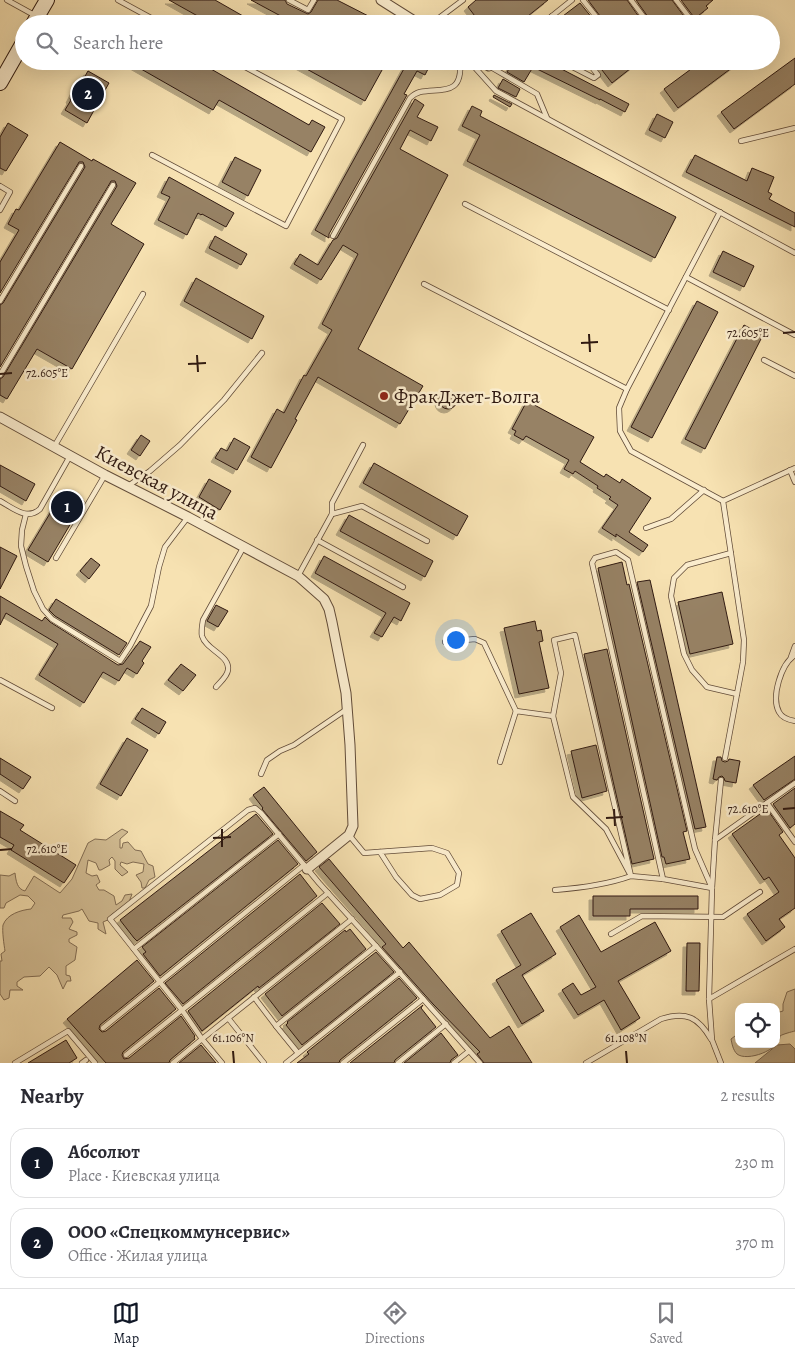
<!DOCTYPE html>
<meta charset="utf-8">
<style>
body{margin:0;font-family:Alegreya,serif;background:#f7f7f7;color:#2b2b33}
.controls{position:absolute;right:15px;bottom:15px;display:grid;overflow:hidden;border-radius:10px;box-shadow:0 5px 20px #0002}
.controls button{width:45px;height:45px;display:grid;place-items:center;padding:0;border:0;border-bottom:1px solid #e1e1e2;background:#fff;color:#2b2b33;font:25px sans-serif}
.you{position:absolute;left:455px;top:639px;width:18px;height:18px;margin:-12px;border:4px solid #fff;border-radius:50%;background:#1a73e8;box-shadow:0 0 0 8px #1a73e833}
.badge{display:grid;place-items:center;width:32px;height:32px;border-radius:50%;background:#111827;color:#fff;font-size:16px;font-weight:700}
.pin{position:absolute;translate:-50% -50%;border:2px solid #fff;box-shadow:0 1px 5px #0006}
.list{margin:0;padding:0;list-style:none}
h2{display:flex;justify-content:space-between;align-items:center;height:65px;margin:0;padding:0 20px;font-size:21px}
h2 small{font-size:16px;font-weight:400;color:#7c7c81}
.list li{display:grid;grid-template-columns:32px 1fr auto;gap:15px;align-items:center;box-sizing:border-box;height:70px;margin:0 10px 10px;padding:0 10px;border:1px solid #e1e1e2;border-radius:15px}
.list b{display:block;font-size:19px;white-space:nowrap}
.list p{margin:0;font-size:16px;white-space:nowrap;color:#7c7c81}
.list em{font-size:16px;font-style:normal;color:#7c7c81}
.icon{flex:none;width:28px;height:28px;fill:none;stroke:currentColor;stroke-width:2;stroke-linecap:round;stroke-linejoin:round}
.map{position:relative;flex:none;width:795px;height:1063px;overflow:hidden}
.search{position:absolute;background:#fff;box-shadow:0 5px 20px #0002;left:15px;right:15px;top:15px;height:55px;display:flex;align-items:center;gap:12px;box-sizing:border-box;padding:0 18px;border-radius:28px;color:#7c7c81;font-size:19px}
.sheet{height:225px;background:#fff}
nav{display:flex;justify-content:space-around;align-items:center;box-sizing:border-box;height:70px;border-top:1px solid #e1e1e2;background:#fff;font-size:14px;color:#7c7c81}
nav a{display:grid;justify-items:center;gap:2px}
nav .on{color:#111827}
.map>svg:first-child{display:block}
.green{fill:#d5c097;stroke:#826d54}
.water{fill:#b39e7b;stroke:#7f6951}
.building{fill:#978265;stroke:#301a11;filter:url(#shadow)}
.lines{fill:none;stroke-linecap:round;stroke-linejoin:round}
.lane-casing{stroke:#624c39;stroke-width:6}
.street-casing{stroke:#624c39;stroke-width:11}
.secondary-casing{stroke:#301a11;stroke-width:16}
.lane{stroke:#faeccd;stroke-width:4.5}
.street{stroke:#faeccd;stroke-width:9}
.secondary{stroke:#faeccd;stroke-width:14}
.ticks{fill:none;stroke:#301a11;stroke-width:2}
.poi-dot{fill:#8f2418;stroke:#faeccd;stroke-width:2}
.labels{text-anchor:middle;stroke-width:5;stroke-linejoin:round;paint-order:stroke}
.poi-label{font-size:20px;fill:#301a11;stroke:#faeccd;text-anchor:start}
.street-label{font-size:20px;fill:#301a11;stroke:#faeccd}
.ticks-label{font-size:12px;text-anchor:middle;fill:#301a11;stroke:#faeccd;stroke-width:5;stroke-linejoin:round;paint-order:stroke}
</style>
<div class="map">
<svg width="795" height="1063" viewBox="0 0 795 1063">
<defs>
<filter id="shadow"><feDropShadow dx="-4" dy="4" stdDeviation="0" flood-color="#0004"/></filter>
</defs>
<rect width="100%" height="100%" fill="#f7e2b2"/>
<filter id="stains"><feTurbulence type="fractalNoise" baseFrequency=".004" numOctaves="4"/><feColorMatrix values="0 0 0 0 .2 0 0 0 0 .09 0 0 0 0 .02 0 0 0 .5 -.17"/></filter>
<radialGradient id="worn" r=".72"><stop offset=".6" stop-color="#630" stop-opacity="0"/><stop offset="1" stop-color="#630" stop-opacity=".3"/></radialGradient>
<g class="green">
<path d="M122 829 128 832 120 839V848H122L123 843 128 842 135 850 141 851 148 864 153 866 155 877 149 880 145 888H142L141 882 136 875 143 872 144 864 133 862 127 864 121 862 120 865 128 872 122 876 115 869V861L112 857 109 860 110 865 101 870H99L96 863 88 860 86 873 92 876 97 875 100 882 96 885 99 890H104L114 896 116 905 122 901 125 895 132 894 129 902 111 915 110 919 103 922 106 934 98 929V923L89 921 82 909 79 911 63 915 62 918H71L73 922 69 929 77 932V935L69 939V942L77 947 75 960 66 966V975L70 976 71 981H67L63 989 57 975 49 967 40 976 24 977 17 982V986L23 990H10L9 998 4 1000 0 994V961H2L1 954 5 951C4 945 2 931 3 925 7 914 21 910 31 909L35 903 28 896 20 895 6 903 4 908H0V875L9 876 15 873C16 881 17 889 25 891L34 876 60 893 72 879 88 843 95 839 106 840Z"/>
<path d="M795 989V1031C791 1032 783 1034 780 1036 780 1050 747 1062 737 1054 733 1050 732 1044 731 1039L739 1033V1044H776V1013L783 1011V1004L787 992Z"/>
</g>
<polygon class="water" points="790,1044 795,1049 795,1063 755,1063 777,1045"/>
<g class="building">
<polygon points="169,0 215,0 257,24 212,24"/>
<polygon points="251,0 285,0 287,4 308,14 311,12 318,0 337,0 384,24 289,24 290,21"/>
<polygon points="476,0 548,0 518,24 481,24 468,7"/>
<polygon points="588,0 627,0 644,24 606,24"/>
<polygon points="636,0 672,0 686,19 689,21 692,20 693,16 681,0 713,0 706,6 708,8 688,24 653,24"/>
<polygon points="580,3 597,24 562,24 559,19"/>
<polygon points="795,58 795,84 734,129 721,112"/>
<polygon points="127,61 197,61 309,125 312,120 325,127 311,152 219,100 213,110"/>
<polygon points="292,61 387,61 365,101"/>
<polygon points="398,61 432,61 425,75 417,71 404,94 407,95 329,234 329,238 315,230 406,65"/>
<polygon points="514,61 546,61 629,104 625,112 600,99 600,100 533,67 524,82 507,72"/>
<polygon points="595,61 627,61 628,64 631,66 634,64 635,61 640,61 612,83"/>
<polygon points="702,61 741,61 678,108 664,89"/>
<polygon points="88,71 109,83 87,123 65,110 71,100 70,99 75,89 77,90"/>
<polygon points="503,79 520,89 516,97 498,88"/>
<polygon points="494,95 512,104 510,107 493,97"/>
<polygon points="415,99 424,105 417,117 438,127 431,141 410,130 400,149 448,175 358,349 423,386 400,424 318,377 295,419 297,420 271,468 251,457 277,409 284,413 304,375 306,376 332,330 322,324 358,254 343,245 321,280 294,264 300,254 318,265 333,240 337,238"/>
<polygon points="472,106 482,111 480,116 676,217 655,258 467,161 480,135 462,126"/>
<polygon points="657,114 673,122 665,138 649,130"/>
<polygon points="8,123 28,135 6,171 0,168 0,137"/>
<polygon points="60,142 92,161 93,159 136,183 111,224 144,244 72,369 37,349 7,399 0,395 0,379 3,377 117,186 115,181 111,181 110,183 0,367 0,305 3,303 85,167 83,162 79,162 78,164 0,293 0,262 19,230 8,224 16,209 19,210"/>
<polygon points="695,155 747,181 752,168 774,177 768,192 772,194 769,199 795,213 795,227 686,172"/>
<polygon points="235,157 261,170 248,196 222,182"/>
<polygon points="169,177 234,213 226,227 202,214 201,215 198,213 187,235 158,220 170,197 161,193"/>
<polygon points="215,236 247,254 241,265 209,248"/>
<polygon points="723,251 754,266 744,287 713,272"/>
<polygon points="196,278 264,316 252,339 184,301"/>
<polygon points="697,301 718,312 652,438 631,427"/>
<polygon points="744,325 763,335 705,449 685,439"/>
<circle cx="448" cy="400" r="9"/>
<polygon points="527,401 594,437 580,462 604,477 606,474 620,483 622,479 651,498 629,532 648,545 643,552 616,534 616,537 602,528 618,505 609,499 611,497 597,488 598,486 575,471 573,474 564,469 569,460 526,436 523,440 514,435 516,431 512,429"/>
<polygon points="141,435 150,441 140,456 131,450"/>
<polygon points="234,438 250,447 237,470 215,458 221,448 227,451"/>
<polygon points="374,463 468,516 457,536 363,483"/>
<polygon points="0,465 35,484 26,501 0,486"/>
<polygon points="209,479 231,491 220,510 199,497"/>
<polygon points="64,490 84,501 48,562 28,550"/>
<polygon points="349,515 433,561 425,577 340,531"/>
<polygon points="0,547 17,556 0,589"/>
<polygon points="324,556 410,603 401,621 394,617 382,637 374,633 386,613 315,573"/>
<polygon points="91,558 100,565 89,579 80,571"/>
<polygon points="622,562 627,585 629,584 687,831 683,832 690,859 666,864 664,857 662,857 598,568"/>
<polygon points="650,580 706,827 695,829 637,582"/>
<polygon points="722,592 733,644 690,654 678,602"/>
<polygon points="0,596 42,621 45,617 50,622 118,665 123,664 140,641 151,647 142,661 144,663 137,674 127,668 119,681 103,672 84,703 39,675 58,644 6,613 0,625"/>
<polygon points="56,599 127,643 119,655 55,616 49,610"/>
<polygon points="216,605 228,611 218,627 207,621"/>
<polygon points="535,621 537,631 541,630 543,641 539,642 549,688 519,694 504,628"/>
<polygon points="607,649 654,859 632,864 584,654"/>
<polygon points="181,664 196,675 183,691 168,680"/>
<polygon points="142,708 166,722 159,734 135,719"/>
<polygon points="127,738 148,750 121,796 100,784"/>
<polygon points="596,745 607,791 582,798 571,751"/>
<polygon points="795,756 795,779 764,800 753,785"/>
<polygon points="717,757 721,757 722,761 725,762 728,761 729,759 740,761 736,783 725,781 724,778 722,776 719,777 717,780 713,779"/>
<polygon points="0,758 31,777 23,789 0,774"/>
<polygon points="264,787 317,852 306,861 262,809 263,808 253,795"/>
<polygon points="795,788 795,824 790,828 773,804"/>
<polygon points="767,809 783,832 779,835 795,858 795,908 779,919 785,927 766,941 747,914 779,892 769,877 764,880 732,834"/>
<polygon points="0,811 24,825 20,830 76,865 64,883 11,850 14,845 0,837"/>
<polygon points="256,814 273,834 137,941 134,938 120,920"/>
<polygon points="278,840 298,864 160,976 143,954 146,952 142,947"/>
<polygon points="329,859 403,948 409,942 490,1038 509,1026 532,1063 484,1063 477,1054 480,1052 433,1004 382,947 386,944 319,867"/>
<polygon points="300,874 317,896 183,1004 165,983"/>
<polygon points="593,896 698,896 698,909 630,909 630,916 593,916"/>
<polygon points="322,903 340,924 259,988 258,986 202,1031 188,1011"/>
<polygon points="531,913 556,954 522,975 544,1011 522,1024 496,980 521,965 501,931"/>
<polygon points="579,915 601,952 655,922 671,951 618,981 640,1018 621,1030 604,1000 578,1015 562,990 573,983 581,995 596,987 560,927"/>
<polygon points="350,929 366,949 282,1016 265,994 345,930 346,932"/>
<polygon points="687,943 700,943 699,991 686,991"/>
<polygon points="376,952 394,972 302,1045 286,1025 288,1023 287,1022"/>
<polygon points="137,960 154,981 100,1025 99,1029 102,1032 106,1031 159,988 176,1009 123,1052 122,1055 124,1059 129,1058 181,1016 195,1036 194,1037 195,1039 170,1060 169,1063 106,1063 67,1019"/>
<polygon points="399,978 417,998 340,1060 339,1063 297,1063 309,1054 307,1052"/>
<polygon points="423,1005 421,1008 436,1027 395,1060 394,1063 350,1063"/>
<polygon points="441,1033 458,1055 451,1060 450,1063 404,1063"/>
<polygon points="66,1040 77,1058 69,1063 28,1063"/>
<polygon points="201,1045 216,1063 179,1063"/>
</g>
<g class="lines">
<defs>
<g id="lane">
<polyline points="7,0 36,16"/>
<polyline points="118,0 162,24"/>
<polyline points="289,0 308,10 314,0"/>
<polyline points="583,0 602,24"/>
<polyline points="631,0 649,24"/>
<polyline points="676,0 689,17"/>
<polyline points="552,16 558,24"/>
<polyline points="431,24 463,0"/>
<polyline points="542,24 572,0"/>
<polyline points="469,61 496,91 795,253"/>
<polyline points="495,61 489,66 537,94 547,118"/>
<polyline points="561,61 594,78 598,75 587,61"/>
<polyline points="631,61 631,62"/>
<polyline points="741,141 795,128"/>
<polyline points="152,155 286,226 342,119 234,61"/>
<polyline points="0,186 10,192 0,210"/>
<polyline points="465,204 669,310"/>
<path d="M333 236 410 98C413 95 416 93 420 92 443 88 463 96 460 61"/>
<polyline points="686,277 795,335"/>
<polyline points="424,284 627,389 720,212"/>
<polyline points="0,301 81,166"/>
<polyline points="764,360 795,376"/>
<polyline points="0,375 113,185"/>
<polyline points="627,389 619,408 620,431 631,451 723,501"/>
<polyline points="54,447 143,294"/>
<polyline points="790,470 795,482"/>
<polyline points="128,486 150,471 180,445 224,400 262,353"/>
<path d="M0 501C13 508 27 521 40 509L70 456"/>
<polyline points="26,514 22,530 21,546 26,566 34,591 43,609 52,619 120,661 130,646 151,606 159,567 165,547 188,517"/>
<polyline points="332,514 332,503 363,445"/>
<polyline points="646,528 671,519 704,490"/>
<polyline points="317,540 403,587"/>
<polygon points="616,552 628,560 695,849 712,888 663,879 592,563 595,558"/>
<polyline points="731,553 687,565 674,578 671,596 684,654 692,670 707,687 737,694"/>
<polyline points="56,558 105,475"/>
<polyline points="298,576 332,514 362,506 427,541"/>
<polyline points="445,642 475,639 484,643 516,711"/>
<path d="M795 655C781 664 771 697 779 712 782 718 789 720 795 721"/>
<polyline points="791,657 795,646"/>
<polyline points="0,680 52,708"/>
<path d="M216 687C220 682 227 677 228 670 230 655 206 650 202 636 201 631 202 626 203 620L243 548"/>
<polyline points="725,758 743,662 744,640 723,501 795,468"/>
<polyline points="500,762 516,711 553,716"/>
<polyline points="261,774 267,760 280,751 294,745 347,709"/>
<polyline points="0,791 15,801"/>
<polyline points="767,803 795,842"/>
<polyline points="349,835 364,853 432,848 447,853 459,873 457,885 440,895 420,899 412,895 396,877 380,852"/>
<polyline points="715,840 795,783"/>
<path d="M555 890C581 888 606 885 631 876L575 635 554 640 561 673 553 716 573 797 606 829 631 876 663 879"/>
<polyline points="611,934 642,916 723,917 760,892"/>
<polyline points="134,949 279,834"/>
<polyline points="254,997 276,1026 376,946"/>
<polyline points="709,999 795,949"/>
<polyline points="228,1018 264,1063"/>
<polyline points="276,1026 298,1053"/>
<polyline points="103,1028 304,865"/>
<polyline points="126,1055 328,893"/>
<polyline points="15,1063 68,1031 95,1063"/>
<polyline points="82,1063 86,1060"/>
<polyline points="173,1063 202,1039 182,1010 110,919 248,810 255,808 261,813 319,883 376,946 480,1063"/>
<polyline points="222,1063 202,1039 352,919"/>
<polyline points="286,1063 400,972"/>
<polyline points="343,1063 423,999"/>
<polyline points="398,1063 446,1024"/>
<polyline points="454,1063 469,1051"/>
<path d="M586 1063 661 1019C686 1011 698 1017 711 1039"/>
<polyline points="721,1063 712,1040 709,999 712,888 715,840 721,780"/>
</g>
<g id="street">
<polyline points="381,0 419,24"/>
<polyline points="481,61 489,66"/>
<polyline points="0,417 105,475 188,517 298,576 324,599 329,609 332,622 346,693 350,745 353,826 349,835 307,869"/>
</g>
<g id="secondary">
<polyline points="33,24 47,0"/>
<polyline points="0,83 24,41"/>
</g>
</defs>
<use href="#lane" class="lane-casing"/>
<use href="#street" class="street-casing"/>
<use href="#secondary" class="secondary-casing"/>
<use href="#lane" class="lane"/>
<use href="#street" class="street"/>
<use href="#secondary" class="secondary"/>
</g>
<path class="ticks" d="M783 333 795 332M589 334 590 352M581 343 598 342M197 355 198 372M188 364 206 363M0 374 12 373M614 809 615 826M783 809 795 808M606 818 623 817M222 829V847M213 838 231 837M0 850 12 849M233 1051 234 1063M626 1051 627 1063"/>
<circle class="poi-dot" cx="384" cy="396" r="5"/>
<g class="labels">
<g class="poi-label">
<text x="394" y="403">ФракДжет-Волга</text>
</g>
<g class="street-label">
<text transform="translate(157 482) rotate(28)" y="7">Киевская улица</text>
</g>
</g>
<g class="ticks-label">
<text x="748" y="337">72.605°E</text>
<text x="47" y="377">72.605°E</text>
<text x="748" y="813">72.610°E</text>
<text x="47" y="853">72.610°E</text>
<text x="233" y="1042">61.106°N</text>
<text x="626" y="1042">61.108°N</text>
</g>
<rect width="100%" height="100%" filter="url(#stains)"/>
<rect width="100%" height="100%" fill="url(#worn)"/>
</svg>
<div class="controls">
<button><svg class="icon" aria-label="locate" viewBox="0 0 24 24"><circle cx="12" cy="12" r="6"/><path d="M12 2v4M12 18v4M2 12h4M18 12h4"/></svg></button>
</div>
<div class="you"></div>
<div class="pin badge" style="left:67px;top:507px">1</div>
<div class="pin badge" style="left:88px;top:94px">2</div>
<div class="search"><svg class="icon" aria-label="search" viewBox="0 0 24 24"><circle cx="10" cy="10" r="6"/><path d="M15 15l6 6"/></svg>Search here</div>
</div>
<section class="sheet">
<h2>Nearby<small>2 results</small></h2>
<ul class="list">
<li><span class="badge">1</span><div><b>Абсолют</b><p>Place · Киевская улица</p></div><em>230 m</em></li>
<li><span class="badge">2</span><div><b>ООО «Спецкоммунсервис»</b><p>Office · Жилая улица</p></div><em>370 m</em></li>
</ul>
</section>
<nav>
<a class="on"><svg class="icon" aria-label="map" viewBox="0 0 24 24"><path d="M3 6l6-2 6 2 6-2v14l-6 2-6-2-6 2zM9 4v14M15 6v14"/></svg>Map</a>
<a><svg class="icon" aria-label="directions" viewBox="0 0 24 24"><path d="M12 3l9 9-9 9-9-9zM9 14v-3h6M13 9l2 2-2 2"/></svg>Directions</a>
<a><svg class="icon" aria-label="saved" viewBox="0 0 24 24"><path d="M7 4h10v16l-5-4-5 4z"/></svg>Saved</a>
</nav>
